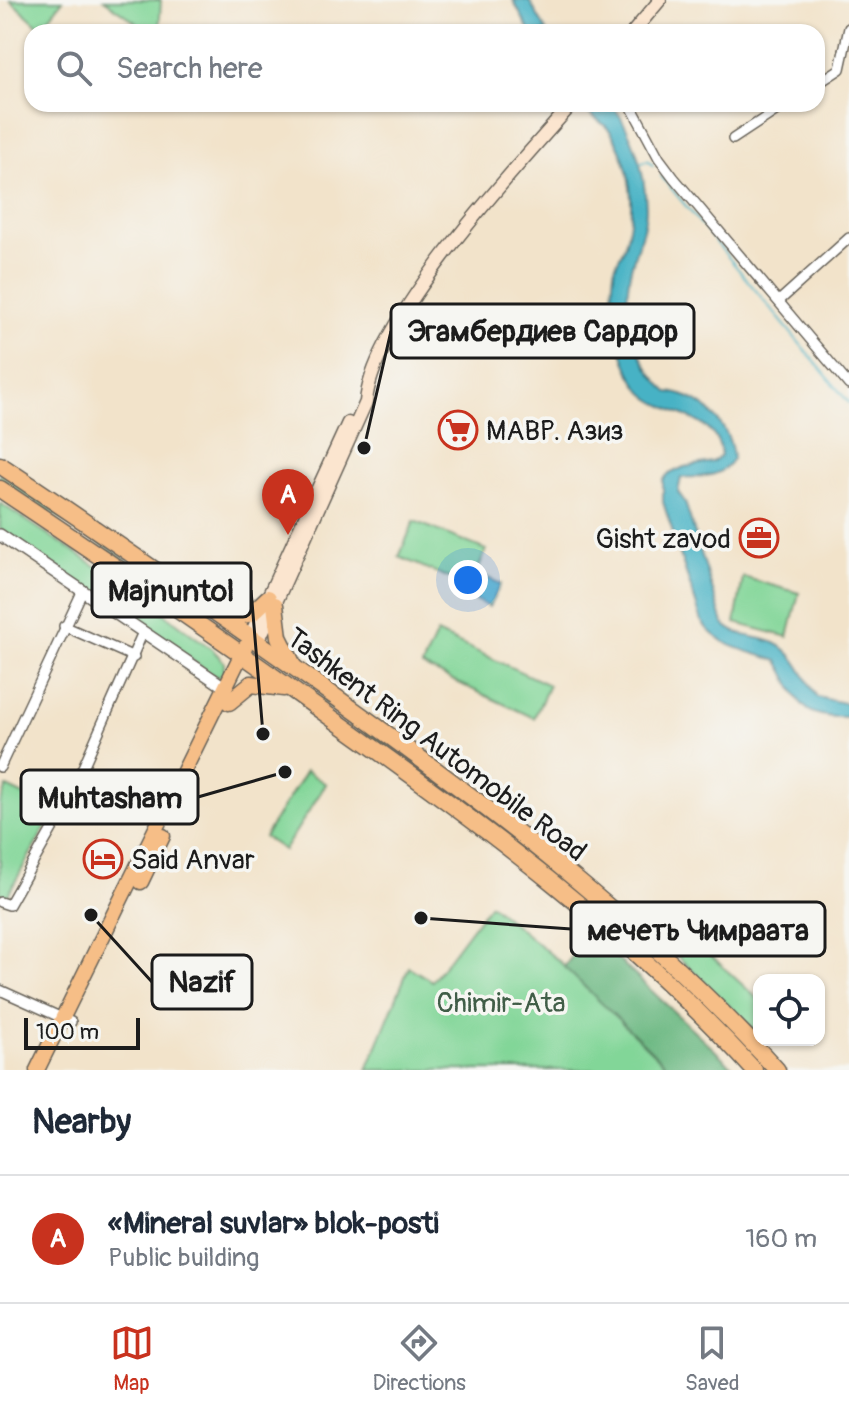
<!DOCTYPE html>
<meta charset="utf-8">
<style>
body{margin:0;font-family:Pangolin,sans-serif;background:#f2f2f3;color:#1f2937}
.controls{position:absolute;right:24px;bottom:24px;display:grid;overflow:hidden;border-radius:16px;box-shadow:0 2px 6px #0004}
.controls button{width:72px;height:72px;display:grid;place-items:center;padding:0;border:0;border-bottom:2px solid #e0e1e3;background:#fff;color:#1f2937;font:40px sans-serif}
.scale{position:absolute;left:24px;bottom:20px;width:116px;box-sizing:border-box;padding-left:8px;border:4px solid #1c1c1c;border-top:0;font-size:22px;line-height:28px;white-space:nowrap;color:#1c1c1c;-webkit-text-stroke:6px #f6f6f2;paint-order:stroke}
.you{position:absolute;left:468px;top:580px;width:28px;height:28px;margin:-20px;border:6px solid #fff;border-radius:50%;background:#1a73e8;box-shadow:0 0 0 12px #1a73e833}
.badge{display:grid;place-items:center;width:52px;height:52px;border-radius:50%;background:#c8321e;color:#fff;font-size:26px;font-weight:700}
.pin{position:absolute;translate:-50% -66px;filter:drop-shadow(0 2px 4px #0008)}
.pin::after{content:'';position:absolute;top:42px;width:28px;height:24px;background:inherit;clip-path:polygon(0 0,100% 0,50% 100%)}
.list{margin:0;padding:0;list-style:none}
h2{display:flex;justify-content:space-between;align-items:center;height:104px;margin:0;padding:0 32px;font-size:34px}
h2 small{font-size:26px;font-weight:400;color:#747a83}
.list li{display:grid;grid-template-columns:52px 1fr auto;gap:24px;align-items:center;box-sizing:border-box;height:128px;padding:0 32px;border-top:2px solid #e0e1e3}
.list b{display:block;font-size:30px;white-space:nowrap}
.list p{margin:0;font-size:26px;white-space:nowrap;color:#747a83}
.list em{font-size:26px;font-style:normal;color:#747a83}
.icon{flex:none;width:44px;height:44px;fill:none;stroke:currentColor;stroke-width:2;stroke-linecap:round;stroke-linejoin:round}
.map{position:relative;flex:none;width:849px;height:1070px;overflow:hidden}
.search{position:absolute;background:#fff;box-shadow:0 2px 6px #0004;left:24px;right:24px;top:24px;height:88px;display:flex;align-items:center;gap:20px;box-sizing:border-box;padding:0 28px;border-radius:24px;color:#747a83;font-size:30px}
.sheet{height:232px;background:#fff}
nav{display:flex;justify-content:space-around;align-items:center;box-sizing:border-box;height:112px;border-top:2px solid #e0e1e3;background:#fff;font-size:22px;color:#747a83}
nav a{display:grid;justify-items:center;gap:4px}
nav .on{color:#c8321e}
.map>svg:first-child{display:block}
.green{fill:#82d698;stroke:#4f795a;stroke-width:2}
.forest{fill:#69b780;stroke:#426a4e;stroke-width:2}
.water{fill:#47b2c5;stroke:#326770;stroke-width:2}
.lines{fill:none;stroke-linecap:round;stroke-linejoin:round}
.stream{stroke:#47b2c5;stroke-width:2}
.minor-casing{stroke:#676259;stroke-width:12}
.tertiary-casing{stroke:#676259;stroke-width:14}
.secondary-casing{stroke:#676259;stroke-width:15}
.primary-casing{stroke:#676259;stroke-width:17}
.trunk-casing{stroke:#676259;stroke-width:19}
.minor{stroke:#fff;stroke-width:9}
.tertiary{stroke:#fff;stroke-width:11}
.secondary{stroke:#fbe5cf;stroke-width:12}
.primary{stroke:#f6be87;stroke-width:14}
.trunk{stroke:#f6be87;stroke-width:16}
.labels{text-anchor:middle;stroke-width:7;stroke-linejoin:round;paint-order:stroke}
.poi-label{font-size:28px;fill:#1c1c1c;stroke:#f6f6f2;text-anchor:start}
.street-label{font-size:28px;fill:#1c1c1c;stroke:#f6f6f2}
.park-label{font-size:28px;fill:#405d47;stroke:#f6f6f2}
.leader{fill:none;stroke:#1c1c1c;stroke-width:3}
.callout-dot{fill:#1c1c1c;stroke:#f6f6f2;stroke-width:3}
.callout{fill:#f6f6f2;stroke:#1c1c1c;stroke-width:3}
.callout-label{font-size:30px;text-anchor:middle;font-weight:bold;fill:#1c1c1c}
</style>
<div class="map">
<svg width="849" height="1070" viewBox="0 0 849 1070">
<rect width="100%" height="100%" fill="#f6f6f2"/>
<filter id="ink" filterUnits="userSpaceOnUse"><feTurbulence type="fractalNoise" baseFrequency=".0125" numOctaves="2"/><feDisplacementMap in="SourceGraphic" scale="16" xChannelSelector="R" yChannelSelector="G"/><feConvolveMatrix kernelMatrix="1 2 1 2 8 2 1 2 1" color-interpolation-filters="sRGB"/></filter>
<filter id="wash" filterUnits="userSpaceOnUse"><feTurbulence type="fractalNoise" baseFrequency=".006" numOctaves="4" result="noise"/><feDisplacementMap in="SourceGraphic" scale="32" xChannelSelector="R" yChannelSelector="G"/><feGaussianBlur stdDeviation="1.8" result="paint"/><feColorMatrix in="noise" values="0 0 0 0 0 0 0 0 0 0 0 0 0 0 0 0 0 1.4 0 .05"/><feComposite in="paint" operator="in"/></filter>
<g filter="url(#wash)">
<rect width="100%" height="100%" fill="#f2e3ca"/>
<g class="green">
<polygon points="10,0 63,0 41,28"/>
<polygon points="104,0 161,0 159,32 149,32"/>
<polygon points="0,474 175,592 0,479"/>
<polygon points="0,503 131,589 213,650 224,662 224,676 216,677 0,529"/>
<polygon points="414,521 486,550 471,587 399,557"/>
<polygon points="743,577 799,593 788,637 735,623"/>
<polygon points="437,633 549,685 534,718 422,666"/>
<polygon points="276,668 465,797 628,932 759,1058 755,1062 579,896 510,837"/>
<polygon points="306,771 326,784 284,850 264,837"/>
<polygon points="7,787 55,810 5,900 0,897 0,804"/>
<polygon points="490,904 560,962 671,1070 367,1070 409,967 432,981"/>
<polygon points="684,931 759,1000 759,1035 671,950 671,939"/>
</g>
<polygon class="forest" points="590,933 736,1070 671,1070 564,967"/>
<g class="water">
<polygon points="513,0 529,0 547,32 530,32"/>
<path d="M579 104H612C635 136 645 169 646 208 646 227 638 243 633 261 619 307 633 360 668 392 702 396 731 425 733 459 719 479 704 476 681 478L678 492 685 502 723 623C738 639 757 635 775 643 796 653 805 678 817 697L849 704V717C794 719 801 698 778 661 750 651 719 648 702 622L663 502V481L667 475 684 467 712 462 721 456C719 411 658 418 637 385 618 355 609 307 614 272 615 262 623 254 625 244 636 209 632 170 614 137 606 122 590 117 579 104Z"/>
<polygon points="486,577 501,584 489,607 475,600"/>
</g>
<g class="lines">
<g class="stream">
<polyline points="641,163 648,160 653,166"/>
<polyline points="661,176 849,403"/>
</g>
</g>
</g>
<g filter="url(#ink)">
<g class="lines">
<defs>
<g id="minor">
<polyline points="817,84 840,69 849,28"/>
<polyline points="630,104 659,158 674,178 849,385"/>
<polyline points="733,139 786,104"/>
<polyline points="779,301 849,238"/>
<polyline points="64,626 134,657"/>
<polyline points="0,767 83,590"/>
<polyline points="0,902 9,905 68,801 143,632"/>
<polyline points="0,990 71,1022"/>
</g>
<polyline id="tertiary" points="0,535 226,688"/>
<g id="secondary">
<polyline points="633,32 660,0"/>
<polyline points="250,636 348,423"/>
<path d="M258 642 366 402C372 322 517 166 572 104"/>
</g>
<g id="primary">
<polyline points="141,882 163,836"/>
<polyline points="37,1070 245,647"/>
</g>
<g id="trunk">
<path d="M0 465C104 534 207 606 309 678 475 796 640 918 777 1070"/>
<path d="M0 489C112 564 223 640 333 719 483 825 630 934 754 1070"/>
<polyline points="275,605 279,637 292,663"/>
<polyline points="227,619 252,613 268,598"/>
<polyline points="229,702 251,684 284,688"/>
</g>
</defs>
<use href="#minor" class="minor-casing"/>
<use href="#tertiary" class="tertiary-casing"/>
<use href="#secondary" class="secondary-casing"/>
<use href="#primary" class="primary-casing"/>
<use href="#trunk" class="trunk-casing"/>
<use href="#minor" class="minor"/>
<use href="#tertiary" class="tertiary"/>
<use href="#secondary" class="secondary"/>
<use href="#primary" class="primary"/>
<use href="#trunk" class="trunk"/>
</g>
</g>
<defs>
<symbol id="supermarket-ring" viewBox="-11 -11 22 22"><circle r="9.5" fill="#f6f6f2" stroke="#c8321e" stroke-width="1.5"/><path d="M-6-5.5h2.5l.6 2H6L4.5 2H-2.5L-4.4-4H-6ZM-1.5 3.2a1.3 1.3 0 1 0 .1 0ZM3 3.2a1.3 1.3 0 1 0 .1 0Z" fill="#c8321e"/></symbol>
<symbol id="office-ring" viewBox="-11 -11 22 22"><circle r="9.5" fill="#f6f6f2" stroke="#c8321e" stroke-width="1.5"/><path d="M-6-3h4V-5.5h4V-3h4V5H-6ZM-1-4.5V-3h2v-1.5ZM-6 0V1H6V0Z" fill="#c8321e"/></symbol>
<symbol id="hotel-ring" viewBox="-11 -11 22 22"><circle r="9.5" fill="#f6f6f2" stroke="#c8321e" stroke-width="1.5"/><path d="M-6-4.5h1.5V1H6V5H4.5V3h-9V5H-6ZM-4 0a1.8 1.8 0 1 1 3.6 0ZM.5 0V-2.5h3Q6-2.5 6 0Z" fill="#c8321e"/></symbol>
</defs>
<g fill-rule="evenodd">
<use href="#supermarket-ring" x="436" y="408" width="44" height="44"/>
<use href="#office-ring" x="737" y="516" width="44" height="44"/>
<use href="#hotel-ring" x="81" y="837" width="44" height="44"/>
</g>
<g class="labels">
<g class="poi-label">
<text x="486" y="440">МАВР. Азиз</text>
<text x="731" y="548" text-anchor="end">Gisht zavod</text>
<text x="131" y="869">Said Anvar</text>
</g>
<g class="street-label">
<text transform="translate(437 744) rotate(37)" y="10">Tashkent Ring Automobile Road</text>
</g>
<g class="park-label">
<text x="501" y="1012">Chimir-Ata</text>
</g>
</g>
<path class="leader" d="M364 448L391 331M263 734L251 590M285 772L198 797M421 918L571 929M91 915L152 982"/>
<g class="callout-dot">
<circle cx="364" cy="448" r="8"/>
<circle cx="263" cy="734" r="8"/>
<circle cx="285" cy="772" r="8"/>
<circle cx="421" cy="918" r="8"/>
<circle cx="91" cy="915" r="8"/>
</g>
<g class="callout">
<rect x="391" y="304" width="303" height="54" rx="8"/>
<rect x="92" y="563" width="159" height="54" rx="8"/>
<rect x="21" y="770" width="177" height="54" rx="8"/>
<rect x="571" y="902" width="254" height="54" rx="8"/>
<rect x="152" y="955" width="100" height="54" rx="8"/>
</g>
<g class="callout-label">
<text x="543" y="341">Эгамбердиев Сардор</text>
<text x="171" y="601">Majnuntol</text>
<text x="110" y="808">Muhtasham</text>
<text x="698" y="940">мечеть Чимраата</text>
<text x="202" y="992">Nazif</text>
</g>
</svg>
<div class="controls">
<button><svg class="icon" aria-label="locate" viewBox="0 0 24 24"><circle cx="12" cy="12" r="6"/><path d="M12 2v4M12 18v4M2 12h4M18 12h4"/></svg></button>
</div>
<div class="scale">100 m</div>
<div class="you"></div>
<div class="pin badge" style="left:288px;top:535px">A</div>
<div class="search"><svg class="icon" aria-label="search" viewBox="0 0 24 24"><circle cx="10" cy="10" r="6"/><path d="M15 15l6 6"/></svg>Search here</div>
</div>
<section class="sheet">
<h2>Nearby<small></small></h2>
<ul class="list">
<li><span class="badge">A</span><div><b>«Mineral suvlar» blok-posti</b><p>Public building</p></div><em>160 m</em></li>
</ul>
</section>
<nav>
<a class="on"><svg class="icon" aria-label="map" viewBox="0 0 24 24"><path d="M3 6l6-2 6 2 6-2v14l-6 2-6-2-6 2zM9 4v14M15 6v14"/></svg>Map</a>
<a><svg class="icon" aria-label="directions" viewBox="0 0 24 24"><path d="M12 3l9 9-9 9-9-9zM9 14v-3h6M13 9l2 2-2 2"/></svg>Directions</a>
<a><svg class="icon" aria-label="saved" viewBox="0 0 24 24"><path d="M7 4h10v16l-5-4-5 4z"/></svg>Saved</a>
</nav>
